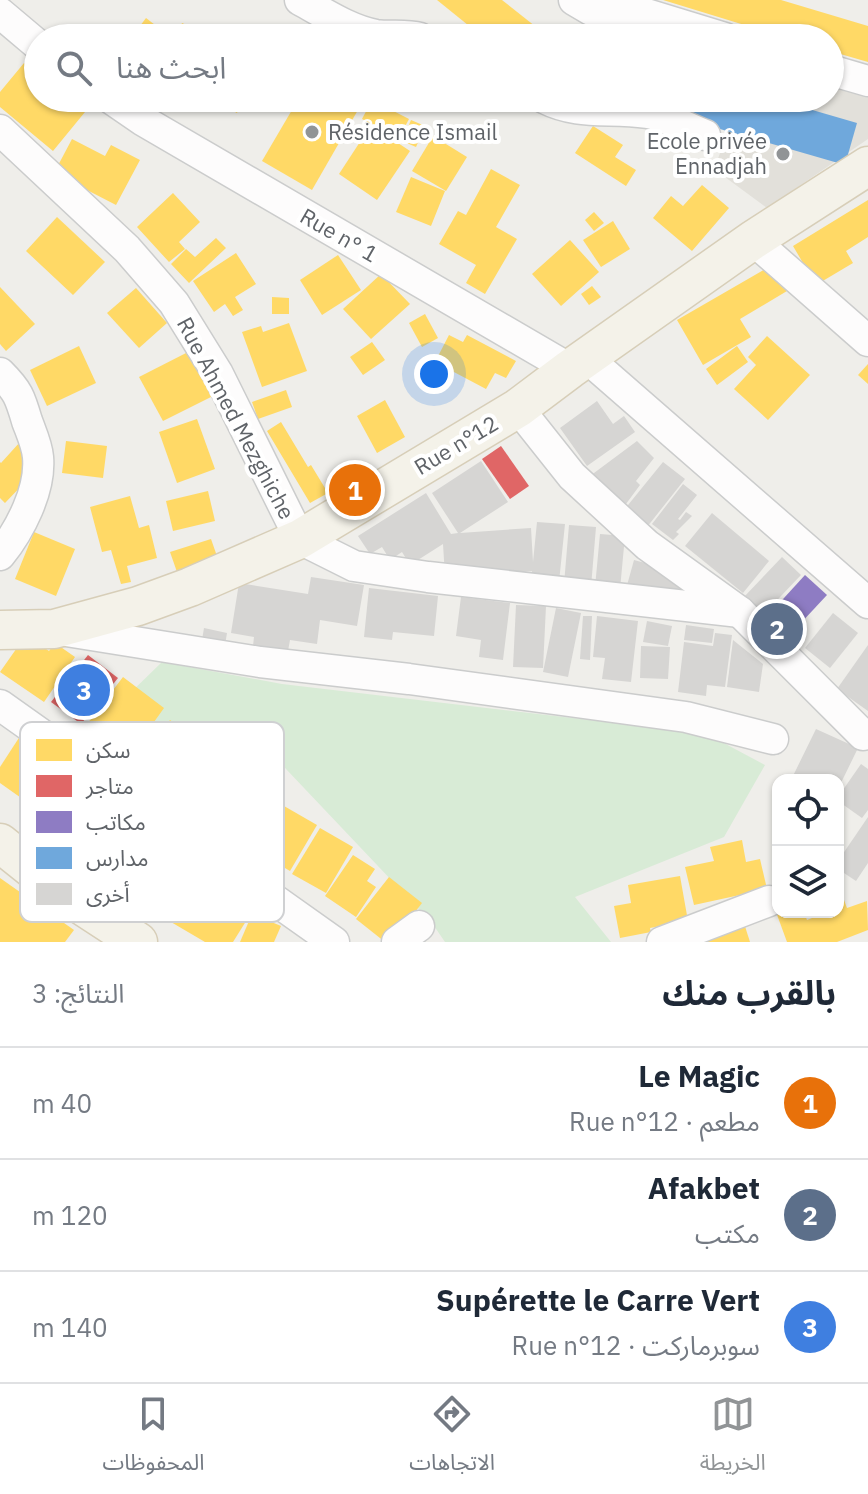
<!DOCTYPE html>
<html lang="ar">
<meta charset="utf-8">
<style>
body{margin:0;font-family:"IBM Plex Sans","Noto Sans Arabic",sans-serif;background:#f2f2f3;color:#1f2937;direction:rtl}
.controls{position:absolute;right:24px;bottom:24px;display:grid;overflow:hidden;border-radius:16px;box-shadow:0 2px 6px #0004}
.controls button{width:72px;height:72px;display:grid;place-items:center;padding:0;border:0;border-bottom:2px solid #e0e1e3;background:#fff;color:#1f2937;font:40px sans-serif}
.you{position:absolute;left:434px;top:374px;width:28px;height:28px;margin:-20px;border:6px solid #fff;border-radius:50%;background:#1a73e8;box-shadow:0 0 0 12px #1a73e833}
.badge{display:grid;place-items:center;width:52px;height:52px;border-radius:50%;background:#919496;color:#fff;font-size:26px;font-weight:700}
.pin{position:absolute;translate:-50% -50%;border:4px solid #fff;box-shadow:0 2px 8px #0006}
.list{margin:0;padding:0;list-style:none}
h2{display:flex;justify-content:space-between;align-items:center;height:104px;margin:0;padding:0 32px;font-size:34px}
h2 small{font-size:26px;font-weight:400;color:#747a83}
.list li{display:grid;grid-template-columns:52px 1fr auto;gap:24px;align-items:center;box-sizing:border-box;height:112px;padding:0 32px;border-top:2px solid #e0e1e3}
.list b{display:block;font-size:30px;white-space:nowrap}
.list p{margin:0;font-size:26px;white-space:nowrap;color:#747a83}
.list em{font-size:26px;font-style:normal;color:#747a83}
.icon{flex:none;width:44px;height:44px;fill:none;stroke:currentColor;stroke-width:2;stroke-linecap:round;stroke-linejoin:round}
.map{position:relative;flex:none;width:868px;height:942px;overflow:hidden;direction:ltr}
.search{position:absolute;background:#fff;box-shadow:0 2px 6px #0004;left:24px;right:24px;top:24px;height:88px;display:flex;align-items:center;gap:20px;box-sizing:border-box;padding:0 28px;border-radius:44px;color:#747a83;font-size:30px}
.sheet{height:440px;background:#fff}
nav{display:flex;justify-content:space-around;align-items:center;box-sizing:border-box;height:112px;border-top:2px solid #e0e1e3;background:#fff;font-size:22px;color:#747a83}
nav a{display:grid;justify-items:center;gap:4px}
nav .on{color:#919496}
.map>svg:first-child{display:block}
.education{fill:#e2e0da}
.green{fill:#d8ebd6}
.homes{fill:#ffd966}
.shops{fill:#e06666}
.offices{fill:#8e7cc3}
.schools{fill:#6fa8dc}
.building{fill:#d6d5d3}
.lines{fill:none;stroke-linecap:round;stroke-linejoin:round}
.minor-casing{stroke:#cbcccc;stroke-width:33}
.major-casing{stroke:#d7ceb8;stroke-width:41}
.minor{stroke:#fdfcfc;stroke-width:30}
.major{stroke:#f4f2e9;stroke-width:38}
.poi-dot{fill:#919496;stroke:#fff;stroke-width:3}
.labels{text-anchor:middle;stroke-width:8;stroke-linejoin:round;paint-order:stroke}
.poi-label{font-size:22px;fill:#5f6368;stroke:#fff;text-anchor:start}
.street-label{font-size:22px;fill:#5f6368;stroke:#fff}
.key{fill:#fff;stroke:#cfd0d2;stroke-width:2}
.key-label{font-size:22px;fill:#5f6368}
</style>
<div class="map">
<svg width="868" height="942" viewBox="0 0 868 942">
<rect width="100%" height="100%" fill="#efeeea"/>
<polygon class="education" points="830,82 868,94 868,139 767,208 714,169 741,98 830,98"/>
<polygon class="green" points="162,662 282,684 684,731 720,741 765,765 724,837 575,897 611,942 445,942 432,923 268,750 238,732 216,765 123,700"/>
<g class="homes">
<polygon points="437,0 502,0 550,38 484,38"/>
<polygon points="663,0 781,0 868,26 868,62 830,51 830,38 787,38"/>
<polygon points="146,18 172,38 131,38"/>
<polygon points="182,23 209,35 208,38 176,38"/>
<polygon points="24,63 38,75 38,98 69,98 85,112 53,151 0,107 0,92"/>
<polygon points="227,98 244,98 237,113 223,106"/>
<polygon points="299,98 352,98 362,103 312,190 262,161"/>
<polygon points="372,100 409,119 399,138 362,119"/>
<polygon points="411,120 425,126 416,147 402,141"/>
<polygon points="371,125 410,151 377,200 339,174"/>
<polygon points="593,126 623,145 615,157 636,170 626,186 575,153"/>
<polygon points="433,136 467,157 446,191 412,171"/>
<polygon points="72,139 105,156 111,145 140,160 116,205 54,173"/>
<polygon points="491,169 520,185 496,227 517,239 485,294 466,283 476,265 439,244 458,211 466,215"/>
<polygon points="411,177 445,191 431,226 396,212"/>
<polygon points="702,185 729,208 692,251 653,218 671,196 683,206"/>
<polygon points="173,193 200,222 179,242 185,249 169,262 137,227"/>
<polygon points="868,200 868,237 846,251 853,263 816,285 793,246"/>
<polygon points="594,212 604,223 594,231 585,220"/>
<polygon points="57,217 105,262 73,295 26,251"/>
<polygon points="613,221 630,249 601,267 583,240"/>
<polygon points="216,238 226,248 189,283 171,264 186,249 195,257"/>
<polygon points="570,240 599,272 561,306 532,274"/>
<polygon points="236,253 256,284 235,297 243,310 233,316 225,304 214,312 193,281"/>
<polygon points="338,255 361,290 322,315 300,280"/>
<polygon points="772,265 787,291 740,319 751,337 703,365 677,320"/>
<polygon points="381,274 410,304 371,339 343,309"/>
<polygon points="592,286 601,297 589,305 581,294"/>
<polygon points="0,287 35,324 6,351 0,344"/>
<polygon points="136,288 167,323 139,348 107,313"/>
<polygon points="272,297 289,298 289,314 272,314"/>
<polygon points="425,314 438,338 422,347 409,323"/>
<polygon points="289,323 307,371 262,387 242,332 261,326 263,332"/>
<polygon points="449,335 463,342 467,335 516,361 506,378 495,373 486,389 435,362"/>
<polygon points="767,336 810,375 768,420 734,389 756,365 748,357"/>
<polygon points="372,342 385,360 363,375 350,357"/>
<polygon points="79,346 96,383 47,406 30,370"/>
<polygon points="737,346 748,362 717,385 706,369"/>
<polygon points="190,351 213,396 163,421 139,377"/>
<polygon points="868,364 868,384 858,375"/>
<polygon points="286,390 292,407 258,419 252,402"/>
<polygon points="385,400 405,437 377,453 357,416"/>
<polygon points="197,419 215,469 177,483 159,432"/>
<polygon points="281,422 308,467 311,465 328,493 310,503 267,431"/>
<polygon points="66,441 107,446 103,478 62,473"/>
<polygon points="20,442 27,480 5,503 0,498 0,462 1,463"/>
<polygon points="208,491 215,521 173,531 166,501"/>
<polygon points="130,496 139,528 149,525 157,558 127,566 131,582 121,584 111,550 102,552 90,507"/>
<polygon points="34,532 75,549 56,596 15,579"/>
<polygon points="211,539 218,559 177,572 170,552"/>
<polygon points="26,635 49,651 55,643 75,657 44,702 0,672"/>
<polygon points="123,677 164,708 154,722 163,729 170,720 177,725 144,767 87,724"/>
<polygon points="26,727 58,748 24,800 0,783 0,767"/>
<polygon points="249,780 285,798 265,836 259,832 252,845 223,830"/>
<polygon points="284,806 317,825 290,871 258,852"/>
<polygon points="320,828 353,847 326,893 292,874"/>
<polygon points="742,840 746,862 760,859 767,889 694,905 685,867 714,861 710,847"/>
<polygon points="197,851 236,874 226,893 253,910 233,942 205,942 159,915"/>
<polygon points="353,855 375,869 367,881 376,887 356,917 325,896"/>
<polygon points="680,876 688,921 650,928 651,932 620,938 614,906 631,903 628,885"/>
<polygon points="389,877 422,903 392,942 385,942 356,919"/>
<polygon points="0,878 74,930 65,942 0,942"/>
<polygon points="840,889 847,908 867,901 868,930 837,942 787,942 776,912 804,912 807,920 812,918 810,912 838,912 838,890"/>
<polygon points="252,914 281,926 274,942 240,942"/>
<polygon points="743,920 750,942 707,942 704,933"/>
</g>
<g class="shops">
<polygon points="501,446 529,486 510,499 482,459"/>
<polygon points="88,655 118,678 81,724 51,702"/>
</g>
<polygon class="offices" points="805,575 827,595 784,641 763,621"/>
<polygon class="schools" points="631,98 771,98 857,123 845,165 630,103"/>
<g class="building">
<polygon points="597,401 613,424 624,416 635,432 587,466 560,428"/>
<polygon points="637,441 654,458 636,481 640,485 623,508 590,476"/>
<polygon points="481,461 508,502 460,533 531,528 533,562 537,522 565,524 559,582 531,579 532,571 445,576 443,544 410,565 402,552 390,560 382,547 370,554 358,536 426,493 451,534 458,533 432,493"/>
<polygon points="663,462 685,479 647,527 624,510"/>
<polygon points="683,484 697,495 678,519 680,520 686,512 692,516 676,532 679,534 673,540 652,524"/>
<polygon points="712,513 769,561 743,593 685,546"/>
<polygon points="569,525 596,527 591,587 564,584"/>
<polygon points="600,534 625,536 620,589 595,587"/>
<polygon points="782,557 801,575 761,617 742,599"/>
<polygon points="634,560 697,577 689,606 626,589"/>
<polygon points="311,577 364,585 357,626 320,620 317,644 290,640 288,651 253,646 254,637 231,633 239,583 308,594"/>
<polygon points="369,588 438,596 434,636 393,632 392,640 364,637"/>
<polygon points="461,597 510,603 503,660 479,657 481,640 456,636"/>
<polygon points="516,605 546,606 543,668 513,667"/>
<polygon points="556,608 581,613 568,677 543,672"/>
<polygon points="833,613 858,633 830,668 805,648"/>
<polygon points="583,616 592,616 590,660 580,659"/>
<polygon points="597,616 638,621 631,682 602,679 605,658 593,657"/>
<polygon points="647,621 672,626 668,646 643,642"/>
<polygon points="686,625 714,629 712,643 684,640"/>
<polygon points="204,628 227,633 225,645 202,640"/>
<polygon points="715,633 732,635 725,687 707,685 706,696 678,692 684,642 713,646"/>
<polygon points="733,640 763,664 759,692 727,687"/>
<polygon points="868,645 868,711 837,689"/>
<polygon points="641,646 670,647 668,679 640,678"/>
<polygon points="816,729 858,748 838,789 838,780 791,780"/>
<polygon points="861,764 868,769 868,810 862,818 838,801 838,797"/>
<polygon points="868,817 868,863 856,881 838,869 838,861"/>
</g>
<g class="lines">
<defs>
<g id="minor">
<path d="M300 0C324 13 349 30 376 35 391 37 405 34 420 38"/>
<polyline points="574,0 591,10 643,13 725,38"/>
<polyline points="0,13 38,45"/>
<polyline points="830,70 868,81"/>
<polyline points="110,98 142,120 570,369"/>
<path d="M544 98C580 116 608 107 647 113 666 116 687 128 705 135"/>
<polyline points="0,130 127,249 174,303 218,374 300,539 354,566 428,577 740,612"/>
<polyline points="753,240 868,341"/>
<polyline points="587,358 868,603"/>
<path d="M0 373C18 391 20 397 27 421 31 432 37 445 38 457 41 490 20 530 0 555"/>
<polyline points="518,408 572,476 647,545 740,612 863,735"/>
<polyline points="60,630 260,662 409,679 686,717 773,739"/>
<polyline points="0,705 334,942"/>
<polyline points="397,942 419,926"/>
<polyline points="662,942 769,901"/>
</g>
<g id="major">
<polyline points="0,630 54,629 138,606 190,587 300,539 518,408 570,369 753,240 868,166"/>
<polyline points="0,843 60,891 138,942"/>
</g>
</defs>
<use href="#minor" class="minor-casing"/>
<use href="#major" class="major-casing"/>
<use href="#minor" class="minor"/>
<use href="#major" class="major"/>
</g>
<g class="poi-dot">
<circle cx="312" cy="132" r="8"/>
<circle cx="783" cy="154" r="8"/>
</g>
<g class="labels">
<g class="poi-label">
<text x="328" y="140">Résidence Ismail</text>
<text x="767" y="149" text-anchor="end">Ecole privée<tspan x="767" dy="25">Ennadjah</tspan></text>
</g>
<g class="street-label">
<text transform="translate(339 235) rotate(30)" y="8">Rue n° 1</text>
<text transform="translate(236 418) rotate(62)" y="8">Rue Ahmed Mezghiche</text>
<text transform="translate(456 445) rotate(-31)" y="8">Rue n°12</text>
</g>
</g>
<rect x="20" y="722" width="264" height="200" rx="12" class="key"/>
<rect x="36" y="739" width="36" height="22" fill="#ffd966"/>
<rect x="36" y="775" width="36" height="22" fill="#e06666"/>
<rect x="36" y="811" width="36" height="22" fill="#8e7cc3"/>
<rect x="36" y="847" width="36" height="22" fill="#6fa8dc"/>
<rect x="36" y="883" width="36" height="22" fill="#d6d5d3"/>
<g class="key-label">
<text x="86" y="758">سكن</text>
<text x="86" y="794">متاجر</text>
<text x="86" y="830">مكاتب</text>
<text x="86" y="866">مدارس</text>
<text x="86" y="902">أخرى</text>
</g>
</svg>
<div class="controls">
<button><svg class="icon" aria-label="locate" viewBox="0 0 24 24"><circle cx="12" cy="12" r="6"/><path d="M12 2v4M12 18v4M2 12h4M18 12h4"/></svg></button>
<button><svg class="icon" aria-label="layers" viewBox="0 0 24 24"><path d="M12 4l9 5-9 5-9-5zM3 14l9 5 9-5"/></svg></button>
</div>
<div class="you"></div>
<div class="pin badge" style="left:355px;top:490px;background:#e8710a">1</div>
<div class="pin badge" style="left:777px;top:629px;background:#5c6f8a">2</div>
<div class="pin badge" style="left:84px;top:690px;background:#3f7fe0">3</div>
<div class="search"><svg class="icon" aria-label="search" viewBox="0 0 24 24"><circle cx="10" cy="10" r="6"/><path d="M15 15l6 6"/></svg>ابحث هنا</div>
</div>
<section class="sheet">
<h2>بالقرب منك<small>النتائج: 3</small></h2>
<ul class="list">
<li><span class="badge" style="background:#e8710a">1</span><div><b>Le Magic</b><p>مطعم · Rue n°12</p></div><em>40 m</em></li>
<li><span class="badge" style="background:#5c6f8a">2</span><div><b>Afakbet</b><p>مكتب</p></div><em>120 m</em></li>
<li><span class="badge" style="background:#3f7fe0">3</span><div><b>Supérette le Carre Vert</b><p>سوبرماركت · Rue n°12</p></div><em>140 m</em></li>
</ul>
</section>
<nav>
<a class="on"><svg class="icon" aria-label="map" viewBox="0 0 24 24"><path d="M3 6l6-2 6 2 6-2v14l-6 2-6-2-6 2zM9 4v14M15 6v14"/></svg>الخريطة</a>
<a><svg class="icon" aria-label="directions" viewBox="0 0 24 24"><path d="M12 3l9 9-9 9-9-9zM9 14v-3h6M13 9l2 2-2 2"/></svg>الاتجاهات</a>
<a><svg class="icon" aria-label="saved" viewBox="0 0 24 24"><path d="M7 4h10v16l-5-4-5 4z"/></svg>المحفوظات</a>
</nav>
